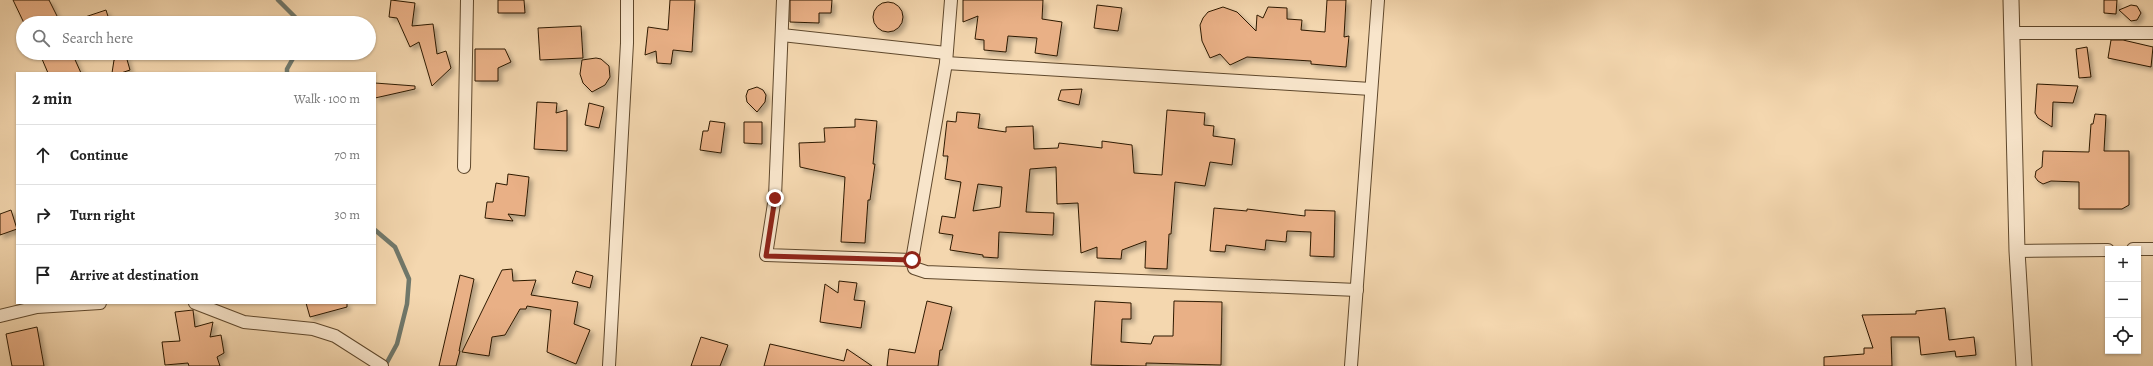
<!DOCTYPE html>
<meta charset="utf-8">
<style>
body{margin:0;font-family:Alegreya,serif;background:#f6f6f6;color:#222}
.controls{position:absolute;right:12px;bottom:12px;display:grid;overflow:hidden;border-radius:0px;box-shadow:0 1px 3px #0004}
.controls button{width:36px;height:36px;display:grid;place-items:center;padding:0;border:0;border-bottom:1px solid #e0e0e0;background:#fff;color:#222;font:20px sans-serif}
.stop{position:absolute;width:12px;height:12px;margin:-9px;border:3px solid #8f2418;border-radius:50%;background:#fff}
.stop.end{background:#8f2418;border-color:#fff;box-shadow:0 1px 4px #0008}
.list{margin:0;padding:0;list-style:none}
h2{display:flex;justify-content:space-between;align-items:center;height:52px;margin:0;padding:0 16px;font-size:17px}
h2 small{font-size:13px;font-weight:400;color:#767676}
.list li{display:grid;grid-template-columns:26px 1fr auto;gap:12px;align-items:center;box-sizing:border-box;height:60px;padding:0 16px;border-top:1px solid #e0e0e0}
.list b{display:block;font-size:15px;white-space:nowrap}
.list em{font-size:13px;font-style:normal;color:#767676}
.icon{flex:none;width:22px;height:22px;fill:none;stroke:currentColor;stroke-width:2;stroke-linecap:round;stroke-linejoin:round}
.map{position:relative;flex:none;width:2153px;height:366px;overflow:hidden}
.search{position:absolute;background:#fff;box-shadow:0 1px 3px #0004;left:16px;top:16px;width:360px;height:44px;display:flex;align-items:center;gap:10px;box-sizing:border-box;padding:0 14px;border-radius:22px;color:#767676;font-size:15px}
.panel{position:absolute;background:#fff;box-shadow:0 1px 3px #0004;left:16px;top:72px;width:360px;height:232px;border-radius:0px}
.map>svg:first-child{display:block}
.lines{fill:none;stroke-linecap:round;stroke-linejoin:round}
.stream{stroke:#70786b;stroke-width:4.5}
.building{fill:#e9b086;stroke:#2d1900;fill-rule:evenodd;filter:url(#shadow)}
.minor-casing{stroke:#5f482c;stroke-width:14}
.tertiary-casing{stroke:#5f482c;stroke-width:17}
.minor{stroke:#f8e5cb;stroke-width:12}
.tertiary{stroke:#f8e5cb;stroke-width:15}
.route{stroke:#8f2418;stroke-width:5}
</style>
<div class="map">
<svg width="2153" height="366" viewBox="0 0 2153 366">
<defs>
<filter id="shadow"><feDropShadow dx="3.5" dy="3.5" stdDeviation="2" flood-color="#0004"/></filter>
</defs>
<rect width="100%" height="100%" fill="#f4d7af"/>
<filter id="stains"><feTurbulence type="fractalNoise" baseFrequency=".005" numOctaves="4"/><feColorMatrix values="0 0 0 0 .2 0 0 0 0 .09 0 0 0 0 .02 0 0 0 .5 -.17"/></filter>
<radialGradient id="worn" r=".72"><stop offset=".6" stop-color="#630" stop-opacity="0"/><stop offset="1" stop-color="#630" stop-opacity=".3"/></radialGradient>
<g class="lines">
<g class="stream">
<polyline points="278,0 301,23"/>
<polyline points="287,73 287,69 296,53"/>
<polyline points="375,230 395,247 409,279 407,304 397,344 385,366"/>
</g>
</g>
<g class="building">
<polygon points="13,0 49,0 58,18 47,23 24,23"/>
<polygon points="391,0 415,3 412,26 433,24 437,54 446,51 451,68 432,86 419,42 410,47 397,18 389,17"/>
<polygon points="498,0 524,0 525,13 498,13"/>
<polygon points="670,0 695,0 692,52 673,50 671,64 657,63 656,51 645,55 648,27 668,30"/>
<polygon points="790,0 832,0 831,13 819,13 819,23 790,22"/>
<polygon points="963,0 1043,0 1042,19 1062,22 1057,56 1035,53 1037,38 1008,36 1006,52 984,50 984,40 975,39 978,16 963,22"/>
<polygon points="1327,0 1346,0 1344,37 1349,36 1346,67 1311,64 1311,61 1247,57 1230,65 1220,54 1210,58 1202,41 1200,25 1203,18 1208,12 1223,7 1237,12 1256,31 1257,15 1263,18 1268,7 1287,8 1287,19 1302,20 1301,30 1325,32"/>
<polygon points="2104,0 2117,0 2116,14 2104,13"/>
<circle cx="888" cy="17" r="15"/>
<polygon points="1097,5 1122,8 1118,31 1094,28"/>
<polygon points="2131,5 2137,6 2141,13 2137,20 2131,21 2119,10"/>
<polygon points="106,10 110,23 73,23 73,21"/>
<polygon points="581,26 583,58 540,60 538,28"/>
<polygon points="2111,40 2123,40 2153,47 2151,67 2108,58"/>
<polygon points="2087,47 2091,77 2079,78 2076,49"/>
<polygon points="475,49 505,49 511,62 498,68 498,81 475,81"/>
<polygon points="54,53 72,53 81,73 48,73 42,59"/>
<polygon points="126,56 130,70 121,73 112,73 114,60"/>
<polygon points="596,58 601,59 609,66 610,77 605,85 592,92 583,83 580,74 582,60"/>
<polygon points="375,83 415,86 415,89 375,98"/>
<polygon points="2037,84 2078,86 2073,103 2053,102 2052,127 2038,118 2035,113"/>
<polygon points="757,87 763,90 766,95 765,102 757,112 747,102 746,96 748,90"/>
<polygon points="1082,89 1079,105 1058,100 1061,90"/>
<polygon points="537,102 557,103 556,113 567,110 567,151 534,149"/>
<polygon points="589,103 604,107 599,128 585,125"/>
<path d="M1167 110 1205 113 1204 125 1214 126 1213 136 1235 139 1232 165 1210 162 1205 186 1175 182 1171 234H1169L1167 269 1145 268 1146 241 1122 250 1121 259 1097 258V247L1081 253 1078 203 1057 204 1056 167 1030 169 1026 212 1054 213 1053 235 999 232 998 258 983 257V255L950 250 953 235 939 233 942 216 955 218 961 182 945 179 948 156H943L947 121 956 122 957 112 980 114 978 128 1006 132V127L1033 126 1034 149 1058 148 1059 143 1102 148V141L1132 145 1134 173 1162 175ZM978 184 1002 187 1000 207 973 211Z"/>
<polygon points="2095,114 2106,115 2104,151 2129,151 2129,205 2122,209 2079,209 2079,182 2051,181 2043,184 2038,181 2035,177 2036,171 2042,167 2043,151 2089,152 2091,124 2093,124"/>
<polygon points="855,119 877,121 873,164 875,164 870,200 868,200 865,243 841,242 845,177 800,167 799,143 825,142 824,128 855,127"/>
<polygon points="710,121 725,123 721,153 700,150 703,131 708,131"/>
<polygon points="744,122 762,122 762,144 744,143"/>
<polygon points="508,174 529,177 525,216 508,214 513,221 485,218 487,202 493,202 496,183 507,185"/>
<polygon points="1214,208 1247,211 1247,209 1305,216 1305,210 1335,211 1334,257 1310,256 1311,232 1287,231 1286,242 1266,240 1265,250 1226,245 1225,252 1210,251"/>
<polygon points="11,210 17,229 0,235 0,214"/>
<polygon points="512,269 513,281 536,280 531,295 578,302 574,324 590,330 576,364 547,352 551,310 527,306 526,309 520,309 505,335 492,337 489,356 462,352 502,270"/>
<polygon points="576,271 593,276 590,288 572,283"/>
<polygon points="460,275 474,279 459,351 460,351 456,366 439,366"/>
<polygon points="839,281 857,283 854,300 865,301 861,328 820,322 825,284 838,293"/>
<polygon points="927,301 952,307 942,350 940,350 938,366 887,366 889,349 915,353"/>
<polygon points="1095,301 1131,303 1131,319 1122,319 1121,342 1151,344 1154,336 1173,336 1174,301 1222,302 1221,365 1146,363 1146,366 1091,365"/>
<polygon points="306,303 347,303 347,307 310,317"/>
<polygon points="1945,308 1949,340 1974,337 1976,355 1956,357 1955,351 1921,355 1919,337 1891,337 1892,366 1824,366 1824,357 1864,354 1864,348 1873,348 1862,315 1916,314 1916,311"/>
<polygon points="193,310 195,327 213,322 210,337 221,335 224,353 217,357 220,366 189,366 188,363 165,365 162,342 180,341 175,312"/>
<polygon points="37,327 44,366 12,366 6,334"/>
<polygon points="701,337 728,345 720,366 691,366"/>
<polygon points="770,344 844,361 847,349 872,366 764,366"/>
</g>
<g class="lines">
<defs>
<g id="minor">
<polyline points="783,0 775,197 766,255 912,260"/>
<polyline points="951,0 946,63 912,260 914,268 926,272 1357,290"/>
<polyline points="2012,33 2153,33"/>
<polyline points="782,35 946,53"/>
<polyline points="946,63 1371,89"/>
<polyline points="464,167 467,0"/>
<polyline points="2133,249 2153,249"/>
<polyline points="2017,251 2108,250"/>
<polyline points="195,303 244,322 313,329 335,336 382,366"/>
<polyline points="0,316 37,307 100,303"/>
<polyline points="609,366 627,43 627,0"/>
<polyline points="1351,366 1378,0"/>
</g>
<polyline id="tertiary" points="2011,0 2017,251 2024,366"/>
</defs>
<use href="#minor" class="minor-casing"/>
<use href="#tertiary" class="tertiary-casing"/>
<use href="#minor" class="minor"/>
<use href="#tertiary" class="tertiary"/>
</g>
<g class="lines">
<polyline class="route" points="775,198 766,256 912,260"/>
</g>
<rect width="100%" height="100%" filter="url(#stains)"/>
<rect width="100%" height="100%" fill="url(#worn)"/>
</svg>
<div class="controls">
<button>+</button>
<button>−</button>
<button><svg class="icon" aria-label="locate" viewBox="0 0 24 24"><circle cx="12" cy="12" r="6"/><path d="M12 2v4M12 18v4M2 12h4M18 12h4"/></svg></button>
</div>
<div class="stop" style="left:912px;top:260px"></div>
<div class="stop end" style="left:775px;top:198px"></div>
<div class="search"><svg class="icon" aria-label="search" viewBox="0 0 24 24"><circle cx="10" cy="10" r="6"/><path d="M15 15l6 6"/></svg>Search here</div>
<section class="panel">
<h2>2 min<small>Walk · 100 m</small></h2>
<ul class="list">
<li><svg class="icon" aria-label="ahead" viewBox="0 0 24 24"><path d="M12 20V5M6 11l6-6 6 6"/></svg><div><b>Continue</b></div><em>70 m</em></li>
<li><svg class="icon" aria-label="right" viewBox="0 0 24 24"><path d="M7 20v-9h11M14 6l5 5-5 5"/></svg><div><b>Turn right</b></div><em>30 m</em></li>
<li><svg class="icon" aria-label="arrive" viewBox="0 0 24 24"><path d="M6 21V4h12l-3 4 3 4H6"/></svg><div><b>Arrive at destination</b></div></li>
</ul>
</section>
</div>
